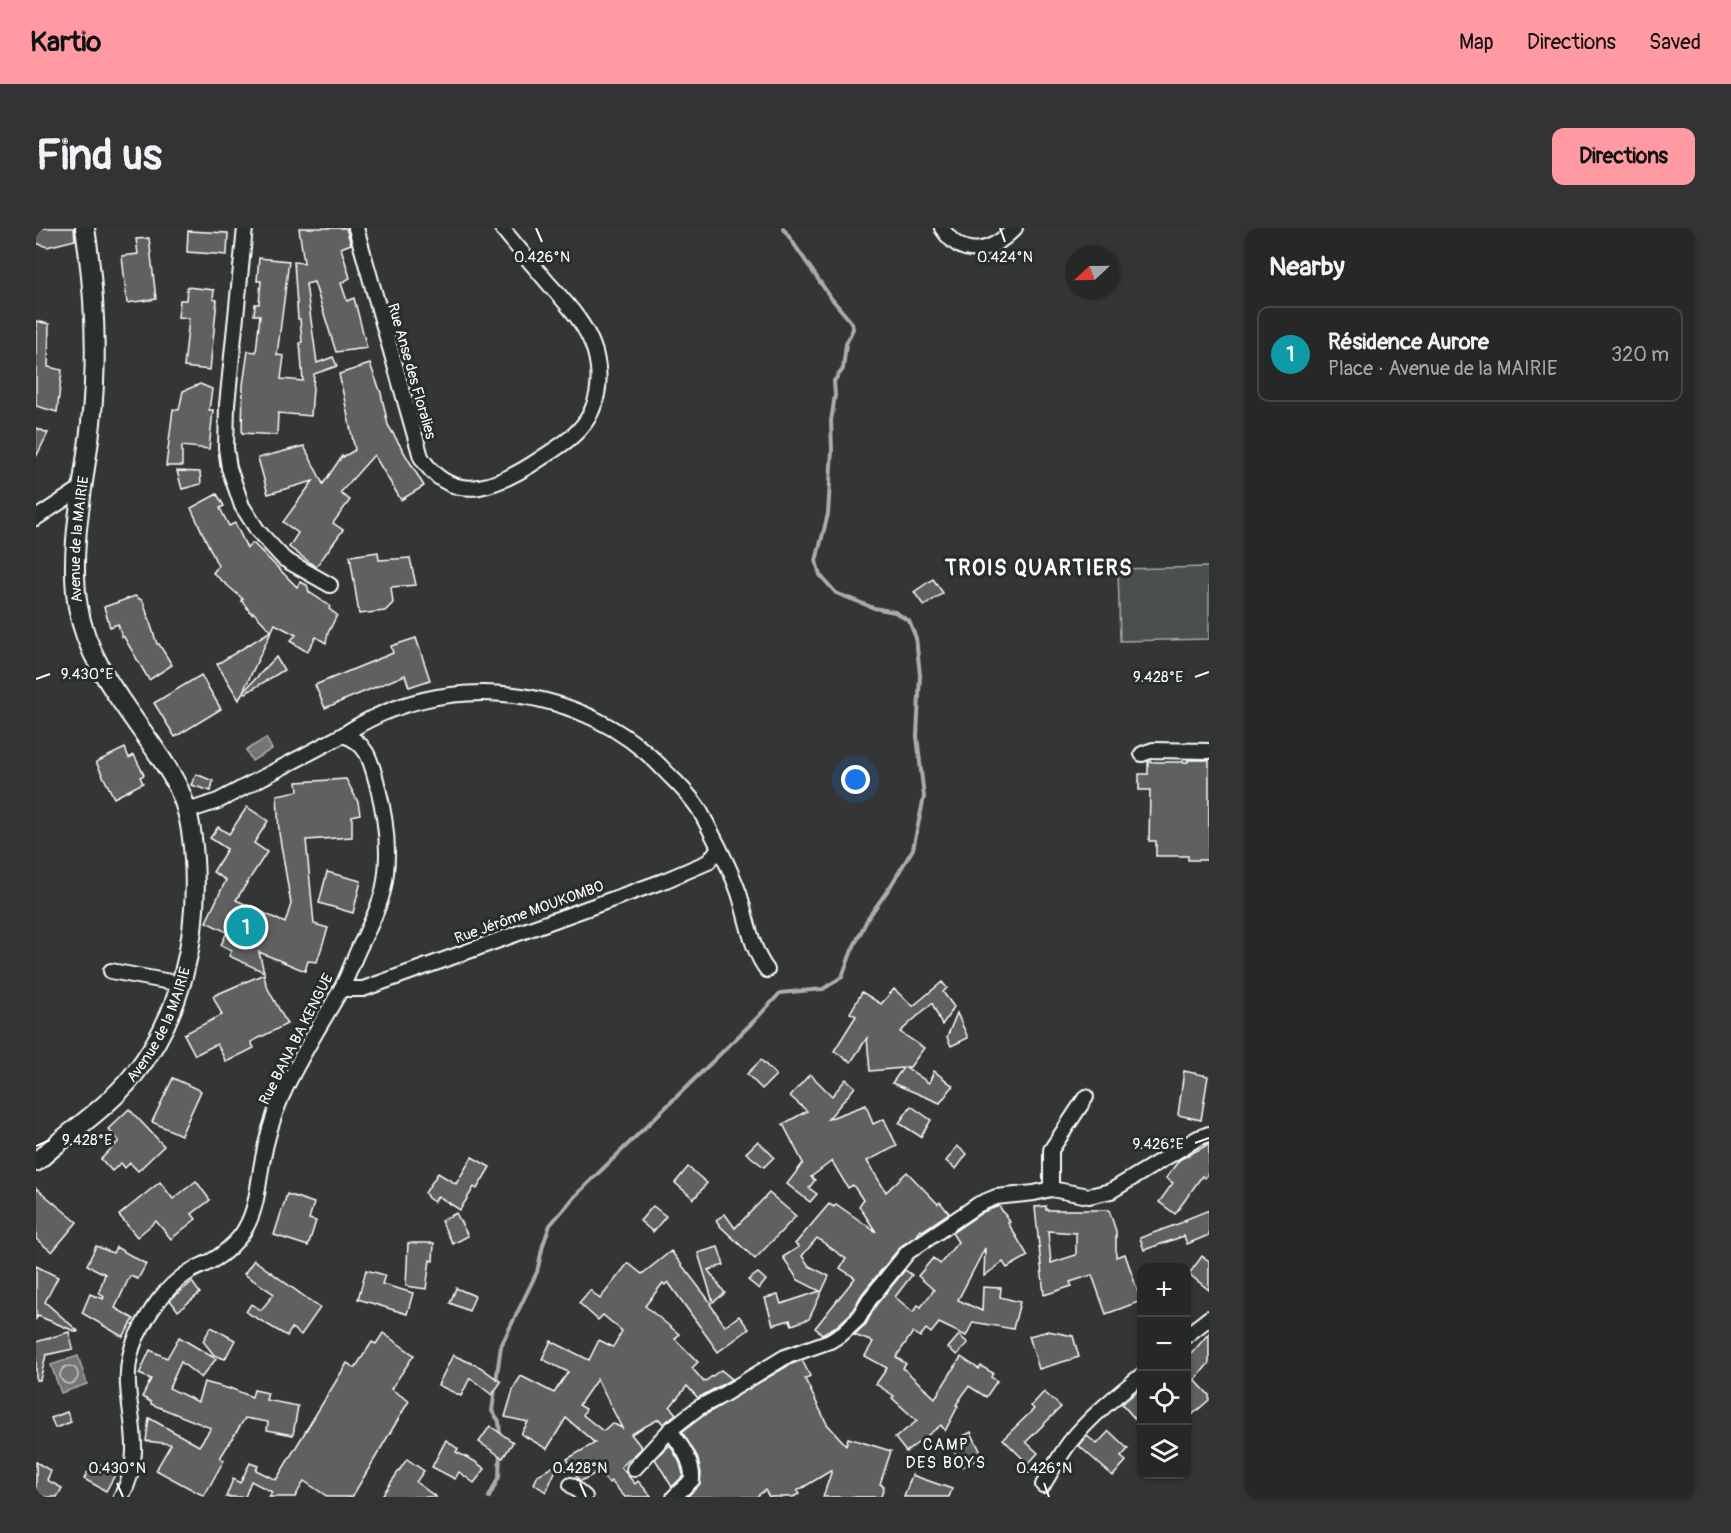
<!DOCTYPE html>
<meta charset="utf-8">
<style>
body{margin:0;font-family:Pangolin,sans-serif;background:#323434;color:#f1f3f6}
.controls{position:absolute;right:18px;bottom:18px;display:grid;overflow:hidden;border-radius:12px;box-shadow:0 2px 4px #0004}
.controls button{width:54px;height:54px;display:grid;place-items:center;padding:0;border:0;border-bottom:2px solid #424445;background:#262828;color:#f1f3f6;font:30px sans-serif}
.compass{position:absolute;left:1029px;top:18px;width:54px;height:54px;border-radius:50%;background:#262828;box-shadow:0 2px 4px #0004;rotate:248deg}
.you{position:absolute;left:820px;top:552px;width:21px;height:21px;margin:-15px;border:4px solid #fff;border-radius:50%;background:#1a73e8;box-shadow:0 0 0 9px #1a73e833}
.badge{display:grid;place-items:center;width:39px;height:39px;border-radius:50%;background:#ff9aa2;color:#fff;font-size:20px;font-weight:700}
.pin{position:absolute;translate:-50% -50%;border:3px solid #fff;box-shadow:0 2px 6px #0006}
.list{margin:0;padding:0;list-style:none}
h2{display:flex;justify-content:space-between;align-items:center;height:78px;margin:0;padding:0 24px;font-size:26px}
h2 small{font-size:20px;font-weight:400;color:#a4a6a8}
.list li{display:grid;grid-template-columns:39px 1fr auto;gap:18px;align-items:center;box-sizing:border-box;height:96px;margin:0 12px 12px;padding:0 12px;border:2px solid #424445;border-radius:12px}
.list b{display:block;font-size:22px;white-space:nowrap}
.list p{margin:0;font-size:20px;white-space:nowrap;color:#a4a6a8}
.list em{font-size:20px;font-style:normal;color:#a4a6a8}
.icon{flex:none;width:33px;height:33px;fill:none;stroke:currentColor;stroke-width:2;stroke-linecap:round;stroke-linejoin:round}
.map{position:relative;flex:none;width:1173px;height:1269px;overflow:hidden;border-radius:12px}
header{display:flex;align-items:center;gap:36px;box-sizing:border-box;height:84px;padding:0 30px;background:#ff9aa2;color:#111}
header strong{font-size:28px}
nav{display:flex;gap:33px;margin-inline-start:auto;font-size:21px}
.intro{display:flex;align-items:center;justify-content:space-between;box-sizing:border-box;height:144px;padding:0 36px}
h1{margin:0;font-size:42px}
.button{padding:15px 27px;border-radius:12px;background:#ff9aa2;color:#111;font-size:21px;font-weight:700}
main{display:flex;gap:36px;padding:0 36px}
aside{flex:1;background:#262828;border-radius:12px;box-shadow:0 2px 4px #0004}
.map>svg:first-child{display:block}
.green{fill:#4c4f50;stroke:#a6a7a8;stroke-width:1.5}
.water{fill:#737576;stroke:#abacad;stroke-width:1.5}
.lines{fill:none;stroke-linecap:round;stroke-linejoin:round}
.shore{stroke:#c7c8c8;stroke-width:1.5}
.stream{stroke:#abacad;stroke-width:4}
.building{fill:#5f6162;stroke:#fff;stroke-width:1.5;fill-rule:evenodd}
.minor-casing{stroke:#fff;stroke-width:18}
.major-casing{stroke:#fff;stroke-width:22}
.minor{stroke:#2a2d2e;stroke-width:14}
.major{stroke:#2a2d2e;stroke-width:18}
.ticks{fill:none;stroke:#fff;stroke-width:2}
.labels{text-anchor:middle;stroke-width:6;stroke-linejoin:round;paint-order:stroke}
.street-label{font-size:15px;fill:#fff;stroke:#2a2d2e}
.neighbourhood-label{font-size:16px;letter-spacing:1.5px;fill:#fff;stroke:#2a2d2e}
.district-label{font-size:21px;font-weight:bold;letter-spacing:1.5px;fill:#fff;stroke:#2a2d2e}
.ticks-label{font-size:15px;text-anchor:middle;fill:#fff;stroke:#2a2d2e;stroke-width:6;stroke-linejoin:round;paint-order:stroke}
</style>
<header>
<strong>Kartio</strong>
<nav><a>Map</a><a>Directions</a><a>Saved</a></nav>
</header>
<div class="intro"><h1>Find us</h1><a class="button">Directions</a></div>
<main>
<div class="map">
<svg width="1173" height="1269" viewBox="0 0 1173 1269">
<rect width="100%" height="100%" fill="#333536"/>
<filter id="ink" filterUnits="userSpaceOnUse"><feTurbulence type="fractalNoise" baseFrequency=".0167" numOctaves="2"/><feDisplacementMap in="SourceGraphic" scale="12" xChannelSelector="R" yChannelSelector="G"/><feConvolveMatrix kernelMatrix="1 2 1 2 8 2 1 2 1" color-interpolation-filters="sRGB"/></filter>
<g filter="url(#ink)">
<polygon class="green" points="1173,339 1173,411 1084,413 1082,341"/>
<g class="water">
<polygon points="230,510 236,521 216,533 210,522"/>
<polygon points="42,1128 51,1156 25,1165 15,1137"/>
</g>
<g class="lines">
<circle class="shore" cx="33" cy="1147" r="9"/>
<g class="stream">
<polyline points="460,1153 465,1118 501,1044 507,1017 514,997 539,968 721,790 744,765 787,761 806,749 816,722 832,690 854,659 877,621 888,569 881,508 884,447 880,410 873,393 859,384 838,380 800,365 784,347 780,333 792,286 796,222 795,193 799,167 798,153 807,141 810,116 817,101 816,95 795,70 747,0"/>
<polyline points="459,1161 456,1183 463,1193 464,1208"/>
<polyline points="453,1269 463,1249 464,1224"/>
</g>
</g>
<g class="building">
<polygon points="0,0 38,0 39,12 11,19 0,15"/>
<polygon points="263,0 310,0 315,16 305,20 314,50 305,55 311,73 318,70 331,120 300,124 278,54 270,56 281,135 297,129 301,138 278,146 275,188 242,185 241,207 206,205 207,157 212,123 220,124 224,87 218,87 219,76 223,76 225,53 221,53 223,30 253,33 241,127 248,128 245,151 267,153 264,115 266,114 264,91 262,91 258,34 268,35"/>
<polygon points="152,3 192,5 191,27 151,24"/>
<polygon points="113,10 120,71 91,75 86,28 102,26 100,11"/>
<polygon points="151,59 178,62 177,71 181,72 174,142 148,139 153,90 142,89 144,72 150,72"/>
<polygon points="0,93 13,96 12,139 26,142 21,184 0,178"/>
<polygon points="334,136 345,165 352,197 388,258 365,272 338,227 304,265 314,272 297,295 307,302 280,339 253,319 262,305 247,294 277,253 232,266 222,230 268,218 287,256 306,228 307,229 319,222 303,146"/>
<polygon points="164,156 176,161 173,182 177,182 173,221 146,218 146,238 130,238 137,181 143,182 147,163"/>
<polygon points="0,200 12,205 0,229"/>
<polygon points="141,243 164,244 165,256 146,261"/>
<polygon points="181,266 188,278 184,280 193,298 199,295 211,320 217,315 261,359 264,354 271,357 273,364 294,378 293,381 301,387 292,405 290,415 280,409 271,424 254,413 260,407 239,396 203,472 181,436 235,403 217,384 216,386 205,372 207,371 177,345 182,338 155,280"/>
<polygon points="342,324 343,332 374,330 380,357 355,359 357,375 349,383 323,386 314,328"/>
<polygon points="897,351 907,365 888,378 878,364"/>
<polygon points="99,368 107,373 121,416 123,416 136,437 113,452 88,409 86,409 82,396 74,399 68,379"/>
<polygon points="380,410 394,452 373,459 369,447 289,480 279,457 357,425 355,418"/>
<polygon points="240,429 248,442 210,465 208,463"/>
<polygon points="165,447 185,481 139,509 118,475"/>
<polygon points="89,520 93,530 98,527 108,547 104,549 107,555 78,570 60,534"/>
<polygon points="1152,532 1173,532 1173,632 1152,632 1152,628 1120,628 1120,613 1113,613 1114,562 1103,562 1103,546 1112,546 1112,534 1152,534"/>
<polygon points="160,546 177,553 175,563 155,557"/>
<polygon points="310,551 322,574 324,586 316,588 316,609 270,612 278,696 292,700 281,734 272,733 269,743 223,724 228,744 193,728 196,722 185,717 191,704 170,694 190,652 177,644 191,621 174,610 182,599 193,606 211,579 232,593 218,615 231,624 200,672 249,695 255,676 243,605 241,567 262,563 261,554"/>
<polygon points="291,644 325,653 317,685 283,675"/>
<polygon points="228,746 230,757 251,796 215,814 218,820 190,834 181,816 159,827 148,806 186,787 177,768"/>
<polygon points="906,754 911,760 907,764 918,779 906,797 896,775 864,804 888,820 874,839 870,839 893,855 898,843 917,858 904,875 856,855 867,840 834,843 831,810 815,834 798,823 820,788 814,785 826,764 845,776 858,761 877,778"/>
<polygon points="921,785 932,810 915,818 911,809"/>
<polygon points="725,832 740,847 726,861 711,846"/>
<polygon points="1148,843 1172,848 1165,892 1142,887"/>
<polygon points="774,846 796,868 810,851 819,859 792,891 830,877 837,896 848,891 861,918 831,933 850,964 871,944 902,976 904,974 913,985 886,1003 885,1002 881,1007 865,1018 826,1066 815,1085 801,1098 786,1106 779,1100 819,1050 804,1040 810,1031 781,1010 766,1028 773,1038 793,1048 773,1091 756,1097 754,1092 737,1097 729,1070 742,1067 745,1076 784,1063 762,1052 747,1029 763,1019 759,1016 793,976 798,979 800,976 840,1004 823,978 827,972 817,957 812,960 796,933 775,949 779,952 773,960 781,966 774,974 751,956 767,935 747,896 771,883 754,868"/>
<polygon points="137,850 165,863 145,907 116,894"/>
<polygon points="875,878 895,892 885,909 863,895"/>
<polygon points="93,881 128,918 102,943 94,935 89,940 85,935 76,943 65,931 83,913 72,901"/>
<polygon points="722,913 738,929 728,939 710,925"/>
<polygon points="1173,916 1173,943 1169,950 1166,948 1139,986 1123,974 1137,955 1130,950 1143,932"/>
<polygon points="921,918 931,926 920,941 910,933"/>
<polygon points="436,929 454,939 441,961 438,959 424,982 402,968 398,974 392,970 389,965 402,945 420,956"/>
<polygon points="652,939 671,955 658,971 639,955"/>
<polygon points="160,953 174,972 156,986 160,991 135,1011 120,993 101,1009 83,987 124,954 137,971"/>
<polygon points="0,960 41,994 16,1024 0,1011"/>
<polygon points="733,965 760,988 719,1031 684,998 680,992 689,986 699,1000"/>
<polygon points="251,966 278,975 273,991 280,993 272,1018 238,1007"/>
<polygon points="617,978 630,988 617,1004 604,993"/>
<polygon points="963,978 974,994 972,995 992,1028 971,1040 967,1034 948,1048 949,1020 922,1072 946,1083 947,1059 965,1060 964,1069 984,1074 977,1101 937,1094 930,1108 903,1095 895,1105 890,1101 884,1109 877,1104 860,1129 870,1136 867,1140 899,1170 925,1129 943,1141 945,1138 957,1145 955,1149 961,1153 950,1169 933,1158 920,1177 922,1178 909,1203 905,1197 870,1224 859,1210 881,1193 856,1170 858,1168 840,1156 851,1140 829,1128 837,1114 818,1107 830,1096 840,1077 869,1042 876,1047 859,1069 877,1084 882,1077 885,1079 898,1062 882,1048 897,1030 904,1036 922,1014 916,1005 947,984"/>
<path d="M1010 978V982H1073L1080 1003V1029L1089 1026 1105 1073 1070 1086 1056 1047 1034 1054 1036 1058 1008 1067 999 979ZM1012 1003 1040 1005V1027L1015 1035Z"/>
<polygon points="1173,982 1173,1007 1151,1016 1148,1008 1108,1022 1104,1010 1150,993 1148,992"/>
<polygon points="420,985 432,1008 417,1016 405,993"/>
<polygon points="372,1015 398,1015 397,1033 394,1032 390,1061 370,1058"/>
<polygon points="60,1018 77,1025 80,1019 110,1036 102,1051 94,1048 79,1080 98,1091 87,1109 46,1085 54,1066 61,1069 61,1068 67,1071 68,1069 63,1064 69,1046 51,1037"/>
<polygon points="682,1019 688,1037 672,1042 689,1065 677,1074 662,1025"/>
<path d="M635 1023 675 1075 674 1076 689 1098 703 1088 713 1101 682 1124 632 1054 629 1057 627 1055 609 1078 643 1106 639 1111 662 1134 656 1140 668 1154 685 1142 696 1151 662 1170 651 1158 634 1179 640 1186 627 1196 623 1191 595 1206 606 1220 585 1239 599 1256 602 1253 616 1269H589L575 1253 573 1255 562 1244 545 1253 543 1252 531 1231 559 1215 530 1190 511 1221 485 1206 492 1194 469 1189 478 1159 485 1148 518 1165 532 1144 506 1131 515 1113 553 1132 563 1112 577 1119 586 1103 567 1087 562 1092 543 1075 554 1062 564 1071 592 1035 606 1046ZM561 1151 583 1194 586 1200 576 1195 567 1203 547 1187 550 1181 543 1177Z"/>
<polygon points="1166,1028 1173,1033 1173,1062 1153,1046"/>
<polygon points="218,1032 284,1080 265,1107 256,1100 251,1108 210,1084 215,1076 225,1082 238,1066 208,1046"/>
<polygon points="0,1038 22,1049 9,1074 42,1103 41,1104 2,1088 0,1091"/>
<polygon points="330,1042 349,1047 346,1056 377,1065 371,1086 322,1071"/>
<polygon points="722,1045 730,1052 723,1061 712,1052"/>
<polygon points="156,1054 164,1065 142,1083 134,1072"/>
<polygon points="420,1060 439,1068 433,1083 414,1075"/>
<polygon points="175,1099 199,1112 189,1131 178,1127 167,1113"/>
<polygon points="1012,1103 1037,1108 1043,1129 1003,1141 993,1108"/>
<polygon points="33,1104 37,1121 10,1127 4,1152 0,1152 0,1114"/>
<polygon points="347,1105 378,1127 355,1161 373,1173 316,1269 292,1269 268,1253 259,1269 233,1269 236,1264 215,1253 209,1269 190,1269 197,1251 204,1255 214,1235 222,1238 220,1242 240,1252 311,1135 319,1140 336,1114 340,1116"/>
<polygon points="1173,1105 1173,1135 1159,1152 1173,1167 1173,1172 1150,1192 1150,1132"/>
<polygon points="923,1107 932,1115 921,1127 912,1120"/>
<polygon points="143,1109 180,1131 165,1150 145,1134 133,1160 162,1174 168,1154 194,1161 194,1160 216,1169 218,1162 232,1165 230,1172 262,1178 257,1207 231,1202 232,1194 209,1190 184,1230 188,1232 168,1268 120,1242 135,1216 110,1213 113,1190 163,1218 175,1200 115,1176 115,1174 106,1169 115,1151 103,1146 114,1122 131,1130"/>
<polygon points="417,1127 444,1139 465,1154 456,1167 434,1150 425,1168 402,1157"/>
<polygon points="766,1132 774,1148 769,1151 791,1196 810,1217 812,1210 855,1223 844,1256 848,1258 845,1269 787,1269 796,1242 761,1263 763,1266 757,1269 733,1269 729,1262 720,1269 651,1269 664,1256 665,1245 661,1228 646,1204 667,1188 753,1137"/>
<polygon points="1106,1159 1106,1199 1086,1176"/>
<polygon points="1008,1164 1025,1179 990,1214 1002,1225 992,1236 967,1211 998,1181 995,1178"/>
<polygon points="31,1184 35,1194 19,1200 15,1190"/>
<polygon points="454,1198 477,1214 467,1230 443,1214"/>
<polygon points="1073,1203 1092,1221 1085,1229 1090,1233 1077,1248 1043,1218 1051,1208 1061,1216"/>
<polygon points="935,1204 947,1229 926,1239 914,1215"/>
<polygon points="410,1212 422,1221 420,1224 438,1233 449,1241 438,1255 423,1244 419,1251 396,1239"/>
<polygon points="634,1217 644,1235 647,1246 647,1248 636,1259 619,1231"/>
<polygon points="371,1231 388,1243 380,1254 400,1269 345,1269"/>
<polygon points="58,1233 80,1245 70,1263 48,1251"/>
<polygon points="0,1234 15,1243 11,1252 26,1260 21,1269 0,1269"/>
<polygon points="523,1235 510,1264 498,1256 502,1247"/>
<polygon points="876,1247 916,1261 913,1269 868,1269"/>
</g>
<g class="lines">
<defs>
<g id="minor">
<polyline points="209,0 191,177 190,220 193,240 206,278 222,303 248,331 294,357"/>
<path d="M320 0 385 229C418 282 467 256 507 229 526 217 547 204 556 182 564 164 564 143 559 124 551 97 531 76 513 56 497 37 481 19 466 0"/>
<path d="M906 0C927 33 956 24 979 0"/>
<polyline points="0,290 47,259"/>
<path d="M307 507C408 439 549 455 631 545 643 557 656 569 664 583 678 609 693 637 703 665 711 690 715 721 731 742"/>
<polyline points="1106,526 1117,522 1173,523"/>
<polyline points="75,743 145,756"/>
<polyline points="305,761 327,761 341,756 630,652 672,634 683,620"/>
<polyline points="1015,961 1015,922 1050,869"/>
<polyline points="1150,1108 1173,1090"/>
<polyline points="598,1241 634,1202"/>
<polyline points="535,1257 549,1269"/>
<path d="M1007 1257C1016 1242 1024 1227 1034 1214 1055 1188 1080 1168 1106 1147"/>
<path d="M85 1269C118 1211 75 1166 100 1110 113 1084 128 1060 153 1044 161 1039 169 1037 177 1032 188 1026 203 1012 209 1001 221 981 222 957 226 935 230 913 236 891 245 870 261 833 284 798 304 763 312 749 317 732 324 718 333 700 342 682 347 663 355 628 350 590 341 556 335 533 331 514 307 507L182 573 152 583"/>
<path d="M638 1269 656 1252C657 1232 645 1218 634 1202L662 1180 685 1168 749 1129 794 1113 807 1105 822 1091 833 1072 872 1024 943 976 960 969 998 965 1015 961 1053 968 1075 963 1162 910 1173 906"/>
</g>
<g id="major">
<path id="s1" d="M0 934C31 905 69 882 96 849 146 788 163 708 158 631 156 601 152 575 136 548 104 493 53 444 42 379 32 322 49 252 55 195 62 129 59 65 49 0"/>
</g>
</defs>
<use href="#minor" class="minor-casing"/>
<use href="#major" class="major-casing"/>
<use href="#minor" class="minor"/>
<use href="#major" class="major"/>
</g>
</g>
<path class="ticks" d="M500 0 506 14M964 0 969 14M1159 449 1173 444M0 451 14 446M1159 915 1173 910M0 918 14 912M81 1255 87 1269M544 1255 550 1269M1008 1255 1013 1269"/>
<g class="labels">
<g class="street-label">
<text transform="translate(376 143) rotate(74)" y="5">Rue Anse des Floralies</text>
<text dy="5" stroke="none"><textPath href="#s1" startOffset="710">Avenue de la MAIRIE</textPath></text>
<text transform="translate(493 684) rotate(-20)" y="5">Rue Jérôme MOUKOMBO</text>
<text dy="5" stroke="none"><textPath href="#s1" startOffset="188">Avenue de la MAIRIE</textPath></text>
<text transform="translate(260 811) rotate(-63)" y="5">Rue BANA BA KENGUE</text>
</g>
<g class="neighbourhood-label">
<text x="910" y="1222">CAMP<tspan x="910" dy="18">DES BOYS</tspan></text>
</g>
<g class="district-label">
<text x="1003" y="347">TROIS QUARTIERS</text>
</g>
</g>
<g class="ticks-label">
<text x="506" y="34">0.426°N</text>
<text x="969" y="34">0.424°N</text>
<text x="51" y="451">9.430°E</text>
<text x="1122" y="454">9.428°E</text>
<text x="51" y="917">9.428°E</text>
<text x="1122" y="921">9.426°E</text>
<text x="81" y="1245">0.430°N</text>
<text x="544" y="1245">0.428°N</text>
<text x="1008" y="1245">0.426°N</text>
</g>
</svg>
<div class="controls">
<button>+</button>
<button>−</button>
<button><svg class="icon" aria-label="locate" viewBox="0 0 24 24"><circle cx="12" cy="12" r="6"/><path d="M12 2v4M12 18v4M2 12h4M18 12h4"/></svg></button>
<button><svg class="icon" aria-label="layers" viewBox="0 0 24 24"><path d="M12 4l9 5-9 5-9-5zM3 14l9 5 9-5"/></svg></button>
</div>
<svg class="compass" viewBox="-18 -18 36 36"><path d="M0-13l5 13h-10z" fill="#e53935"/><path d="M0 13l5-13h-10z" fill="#a4a6a8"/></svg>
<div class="you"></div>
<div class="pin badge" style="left:210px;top:699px;background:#0f9aa8">1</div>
</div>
<aside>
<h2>Nearby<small></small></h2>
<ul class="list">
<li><span class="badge" style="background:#0f9aa8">1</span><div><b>Résidence Aurore</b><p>Place · Avenue de la MAIRIE</p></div><em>320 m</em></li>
</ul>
</aside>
</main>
